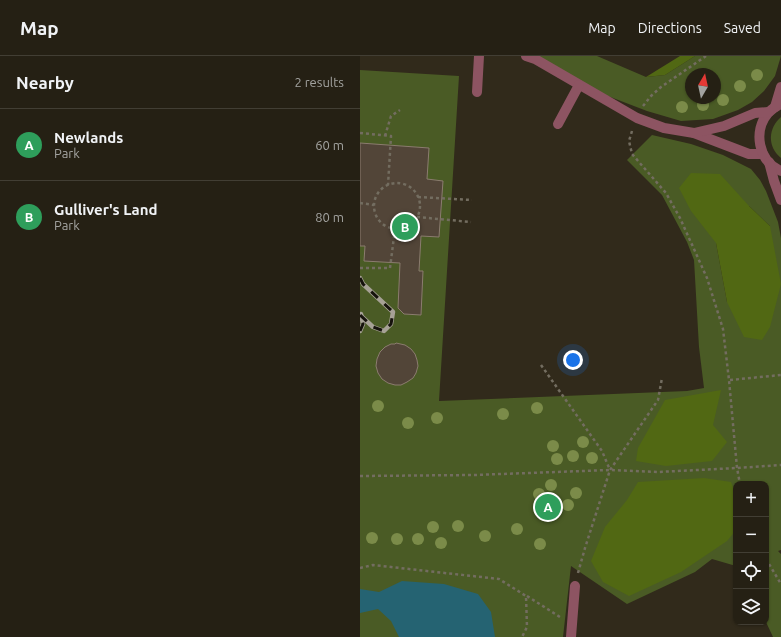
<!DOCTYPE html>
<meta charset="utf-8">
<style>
body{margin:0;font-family:Ubuntu,sans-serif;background:#2d281d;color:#f1f3f6}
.controls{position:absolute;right:12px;bottom:12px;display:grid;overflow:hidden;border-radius:8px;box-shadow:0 1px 3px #0004}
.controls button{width:36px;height:36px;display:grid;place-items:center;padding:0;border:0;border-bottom:1px solid #423e34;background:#252014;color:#f1f3f6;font:20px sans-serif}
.compass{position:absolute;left:325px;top:12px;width:36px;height:36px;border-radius:50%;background:#252014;box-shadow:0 1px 3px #0004;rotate:9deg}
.you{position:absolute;left:213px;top:304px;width:14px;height:14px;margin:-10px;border:3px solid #fff;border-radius:50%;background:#1a73e8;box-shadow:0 0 0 6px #1a73e833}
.badge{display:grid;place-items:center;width:26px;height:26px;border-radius:50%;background:#6cd362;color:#fff;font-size:13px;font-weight:700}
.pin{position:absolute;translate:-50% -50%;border:2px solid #fff;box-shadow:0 1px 4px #0006}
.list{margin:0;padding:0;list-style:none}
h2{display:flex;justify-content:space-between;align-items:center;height:52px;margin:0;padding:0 16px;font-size:17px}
h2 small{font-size:13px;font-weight:400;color:#a3a3a0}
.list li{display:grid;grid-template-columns:26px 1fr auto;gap:12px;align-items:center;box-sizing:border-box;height:72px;padding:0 16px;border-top:1px solid #423e34}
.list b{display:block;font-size:15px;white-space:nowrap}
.list p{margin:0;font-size:13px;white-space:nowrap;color:#a3a3a0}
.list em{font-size:13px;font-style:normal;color:#a3a3a0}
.icon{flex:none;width:22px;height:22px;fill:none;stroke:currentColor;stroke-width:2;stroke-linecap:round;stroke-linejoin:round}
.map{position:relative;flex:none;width:421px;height:581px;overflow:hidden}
header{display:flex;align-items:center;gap:24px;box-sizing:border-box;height:56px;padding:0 20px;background:#252014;border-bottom:1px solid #423e34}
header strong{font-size:19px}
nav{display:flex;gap:22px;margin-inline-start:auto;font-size:14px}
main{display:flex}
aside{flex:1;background:#252014}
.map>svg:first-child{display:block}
.green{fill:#4a5b25;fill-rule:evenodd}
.forest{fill:#516813}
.water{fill:#256372}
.building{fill:#524538;stroke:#8b7c6f}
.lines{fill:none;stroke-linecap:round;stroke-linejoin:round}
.path{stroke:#736d60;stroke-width:2.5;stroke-dasharray:3 3;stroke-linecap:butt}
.minor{stroke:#8d5462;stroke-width:10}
.rail-casing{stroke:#a6a195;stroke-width:4.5}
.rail{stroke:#16130c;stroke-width:3;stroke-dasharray:9;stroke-linecap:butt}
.tree{fill:#7b8b49}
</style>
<header>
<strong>Map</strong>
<nav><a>Map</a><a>Directions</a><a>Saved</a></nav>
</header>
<main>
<aside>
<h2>Nearby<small>2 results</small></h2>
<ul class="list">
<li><span class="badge" style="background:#2e9e5b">A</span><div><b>Newlands</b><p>Park</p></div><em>60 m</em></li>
<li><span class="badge" style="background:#2e9e5b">B</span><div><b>Gulliver's Land</b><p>Park</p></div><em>80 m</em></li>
</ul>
</aside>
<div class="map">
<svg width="421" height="581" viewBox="0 0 421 581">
<rect width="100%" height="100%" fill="#312a1b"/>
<g class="green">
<path d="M166 0H237L286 21 305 19 335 0H421L415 20 404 35 392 46 378 54 353 63 321 65 287 55 219 29ZM331 18H355V42H331Z"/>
<path d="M0 14 99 20 79 345 327 335 344 332 339 291 334 204 327 186 302 139 267 104 292 79 331 88 363 99 391 113 400 124 406 135 418 166 421 182V494L418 495 421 498V581H413L406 566V428H376V510L352 503 335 516 267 548 211 510 203 581H0ZM389 150 410 170 367 246 356 187Z"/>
<path d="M421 61V102C407 91 408 72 421 61Z"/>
</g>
<g class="forest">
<polygon points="320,0 335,0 305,19 286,21"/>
<polygon points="331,117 360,118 389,150 410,170 421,228 410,271 402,284 384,281 367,246 356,187 331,155 319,132"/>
<polygon points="361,334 353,369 367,386 352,405 306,410 276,405 278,392 305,344"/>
<polygon points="344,422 371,426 376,439 376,474 367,485 321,516 269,540 243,526 231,505 245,471 267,444 278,426"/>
</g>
<polygon class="water" points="42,525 84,528 118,538 131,556 135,581 39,581 31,565 18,553 0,557 0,533 19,536"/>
<g class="building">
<polygon points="0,87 69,92 67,123 83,125 79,181 61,180 59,215 63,215 61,259 44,258 38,252 40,207 4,205 5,190 0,190"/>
<polygon points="36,287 45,289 51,293 55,298 57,304 58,310 56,317 53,322 47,326 41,329 35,329 28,327 22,323 18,317 16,310 17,303 20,296 25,291 31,288 35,288"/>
</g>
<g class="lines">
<g class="path">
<polyline points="283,50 291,40 301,31 346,0"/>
<polyline points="272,75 269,85 272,98 306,137 320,162 347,222 363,273 369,324 377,412 380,428"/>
<polyline points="0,77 31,80 28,129"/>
<polyline points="25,80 31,60 40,54"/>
<circle cx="37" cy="150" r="23"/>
<polyline points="58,141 112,144"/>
<polyline points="0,147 14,149"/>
<polyline points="57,161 111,166"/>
<polyline points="0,212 30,212 35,173"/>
<polyline points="181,309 242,395 250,414"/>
<polyline points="370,324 421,319"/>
<polyline points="0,420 114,419 250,414 298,416 377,412 421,409"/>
<polyline points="406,503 421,528"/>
<polyline points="0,512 13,509 139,523 166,540 167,571 162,581"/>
<polyline points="218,517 225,492 250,414 298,344 302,322"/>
<polyline points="167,540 200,561"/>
</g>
<g class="minor">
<polyline points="166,0 175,3 277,62 304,72 334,77 389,98 403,98"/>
<polyline points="117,36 119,0"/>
<path d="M421 48C416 50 412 53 408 57 393 75 398 105 421 115"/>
<polyline points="415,51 421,31"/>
<polyline points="198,68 219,29"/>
<polyline points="334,77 364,70 395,57 409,56"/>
<polyline points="409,106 414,125 421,144"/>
<polyline points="211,581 215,530"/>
</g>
<defs>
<g id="rail">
<polyline points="0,222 3,228 33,256 31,268 24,275 13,271 0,259"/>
<polyline points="0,275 3,268 1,258"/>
</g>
</defs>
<use href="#rail" class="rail-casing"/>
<use href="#rail" class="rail"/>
</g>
<g class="tree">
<circle cx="397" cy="19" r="6"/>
<circle cx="380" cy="30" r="6"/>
<circle cx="363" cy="44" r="6"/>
<circle cx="343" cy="49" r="6"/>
<circle cx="322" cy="51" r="6"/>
<circle cx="18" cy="350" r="6"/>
<circle cx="177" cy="352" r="6"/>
<circle cx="143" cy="358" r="6"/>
<circle cx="77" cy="362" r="6"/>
<circle cx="48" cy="367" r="6"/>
<circle cx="223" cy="386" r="6"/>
<circle cx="193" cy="390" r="6"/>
<circle cx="213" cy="400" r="6"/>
<circle cx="232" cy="402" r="6"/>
<circle cx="197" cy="403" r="6"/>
<circle cx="191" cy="429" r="6"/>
<circle cx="216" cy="437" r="6"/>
<circle cx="179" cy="438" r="6"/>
<circle cx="191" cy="447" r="6"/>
<circle cx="208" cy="449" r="6"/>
<circle cx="98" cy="470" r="6"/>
<circle cx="73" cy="471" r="6"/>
<circle cx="157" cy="473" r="6"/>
<circle cx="125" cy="480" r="6"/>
<circle cx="12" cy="482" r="6"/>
<circle cx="37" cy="483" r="6"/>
<circle cx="58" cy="483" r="6"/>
<circle cx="81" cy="487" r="6"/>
<circle cx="180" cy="488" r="6"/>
</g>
</svg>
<div class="controls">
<button>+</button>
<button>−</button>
<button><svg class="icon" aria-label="locate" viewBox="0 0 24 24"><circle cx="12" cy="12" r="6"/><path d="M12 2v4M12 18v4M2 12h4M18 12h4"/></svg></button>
<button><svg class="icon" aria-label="layers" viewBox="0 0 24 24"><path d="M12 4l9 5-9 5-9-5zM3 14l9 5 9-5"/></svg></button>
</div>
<svg class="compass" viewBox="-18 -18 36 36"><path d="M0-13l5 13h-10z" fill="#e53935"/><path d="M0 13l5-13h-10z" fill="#a3a3a0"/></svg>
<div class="you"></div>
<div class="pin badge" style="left:188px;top:451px;background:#2e9e5b">A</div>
<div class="pin badge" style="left:45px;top:171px;background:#2e9e5b">B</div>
</div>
</main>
